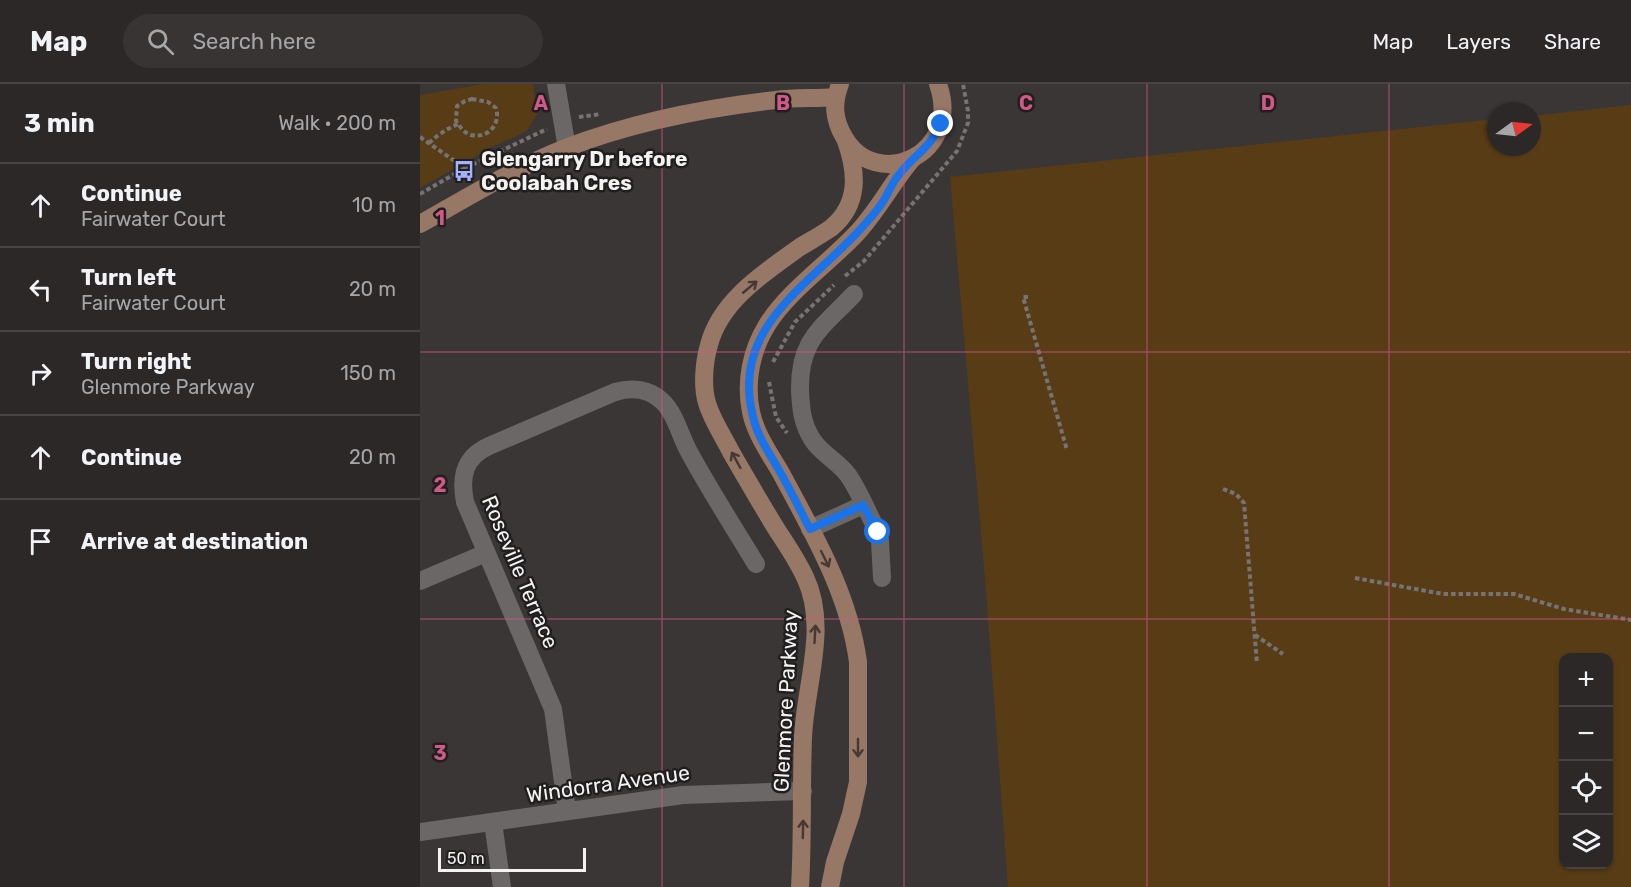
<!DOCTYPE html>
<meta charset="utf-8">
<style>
body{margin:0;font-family:Rubik,sans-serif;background:#383434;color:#f1f3f6}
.controls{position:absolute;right:18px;bottom:18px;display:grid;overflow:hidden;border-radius:12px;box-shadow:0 2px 4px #0004}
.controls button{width:54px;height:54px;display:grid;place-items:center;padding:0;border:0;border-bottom:2px solid #484445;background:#2c2828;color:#f1f3f6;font:30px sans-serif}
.compass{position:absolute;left:1067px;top:18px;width:54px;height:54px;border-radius:50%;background:#2c2828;box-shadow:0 2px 4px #0004;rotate:75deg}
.scale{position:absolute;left:18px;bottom:15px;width:148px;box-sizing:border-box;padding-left:6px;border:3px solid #f5f2f2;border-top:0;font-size:16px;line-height:21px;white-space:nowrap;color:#f5f2f2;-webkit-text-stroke:4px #201e1e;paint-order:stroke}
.stop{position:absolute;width:18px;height:18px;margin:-14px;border:4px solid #1a73e8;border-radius:50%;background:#fff}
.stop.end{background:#1a73e8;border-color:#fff;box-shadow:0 2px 6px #0008}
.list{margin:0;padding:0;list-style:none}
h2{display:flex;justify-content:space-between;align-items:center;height:78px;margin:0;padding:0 24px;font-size:26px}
h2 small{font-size:20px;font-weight:400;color:#a6a6a8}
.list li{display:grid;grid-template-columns:39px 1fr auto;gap:18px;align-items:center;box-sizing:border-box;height:84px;padding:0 24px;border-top:2px solid #484445}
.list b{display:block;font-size:22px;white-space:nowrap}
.list p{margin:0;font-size:20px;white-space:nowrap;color:#a6a6a8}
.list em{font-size:20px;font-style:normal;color:#a6a6a8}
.icon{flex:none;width:33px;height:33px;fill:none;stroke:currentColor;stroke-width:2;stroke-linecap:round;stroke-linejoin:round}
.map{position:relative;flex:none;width:1211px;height:803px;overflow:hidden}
header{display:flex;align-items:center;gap:36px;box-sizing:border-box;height:84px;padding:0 30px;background:#2c2828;border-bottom:2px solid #484445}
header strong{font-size:28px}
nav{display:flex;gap:33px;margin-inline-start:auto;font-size:21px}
.search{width:420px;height:54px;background:#383434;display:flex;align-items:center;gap:15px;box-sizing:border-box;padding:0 21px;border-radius:33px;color:#a6a6a8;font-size:22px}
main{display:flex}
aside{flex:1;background:#2c2828}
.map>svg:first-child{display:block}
.green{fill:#583c16;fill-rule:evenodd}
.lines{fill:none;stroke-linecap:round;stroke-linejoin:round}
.path{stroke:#767373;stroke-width:4;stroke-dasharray:4.5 3;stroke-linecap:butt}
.street{stroke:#6b6767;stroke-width:18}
.secondary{stroke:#977766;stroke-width:18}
.oneway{stroke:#443934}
.route{stroke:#1a73e8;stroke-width:8}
.grid{fill:none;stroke:#d15988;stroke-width:1.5;stroke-opacity:0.55}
.labels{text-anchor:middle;stroke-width:5;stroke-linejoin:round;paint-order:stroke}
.poi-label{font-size:21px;font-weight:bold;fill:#f5f2f2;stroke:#201e1e;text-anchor:start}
.street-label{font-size:21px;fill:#f5f2f2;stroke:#201e1e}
.grid-label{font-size:20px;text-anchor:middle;font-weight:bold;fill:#d15988;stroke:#201e1e;stroke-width:5;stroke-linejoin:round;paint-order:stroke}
</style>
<header>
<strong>Map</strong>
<div class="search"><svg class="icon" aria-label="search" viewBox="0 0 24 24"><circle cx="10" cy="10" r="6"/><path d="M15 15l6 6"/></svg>Search here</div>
<nav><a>Map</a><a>Layers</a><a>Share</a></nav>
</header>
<main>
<aside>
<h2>3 min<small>Walk · 200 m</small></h2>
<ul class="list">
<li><svg class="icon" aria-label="ahead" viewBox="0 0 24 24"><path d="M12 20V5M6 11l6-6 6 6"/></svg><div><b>Continue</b><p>Fairwater Court</p></div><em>10 m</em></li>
<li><svg class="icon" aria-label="left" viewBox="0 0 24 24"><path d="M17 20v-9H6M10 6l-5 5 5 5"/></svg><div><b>Turn left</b><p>Fairwater Court</p></div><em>20 m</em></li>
<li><svg class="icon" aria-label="right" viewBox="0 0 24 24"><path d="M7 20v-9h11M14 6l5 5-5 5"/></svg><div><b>Turn right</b><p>Glenmore Parkway</p></div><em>150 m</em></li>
<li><svg class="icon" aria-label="ahead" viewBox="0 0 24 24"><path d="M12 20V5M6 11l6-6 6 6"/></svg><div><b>Continue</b></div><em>20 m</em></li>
<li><svg class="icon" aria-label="arrive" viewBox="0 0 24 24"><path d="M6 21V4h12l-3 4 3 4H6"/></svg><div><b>Arrive at destination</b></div></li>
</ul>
</aside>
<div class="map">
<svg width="1211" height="803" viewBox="0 0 1211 803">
<rect width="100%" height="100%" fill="#3a3636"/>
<g class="green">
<polygon points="63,0 113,0 117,30 107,47 72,63 0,104 0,11"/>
<path d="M1211 21V803H588L565 495 530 93 1076 35V63H1112V32ZM1144 574H1188V780H1144Z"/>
</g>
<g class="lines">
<g class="path">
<path d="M52 15 68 18 76 24C81 40 68 55 51 51 44 49 40 43 36 37L37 22 45 17Z"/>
<polyline points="159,33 181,30"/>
<polyline points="0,53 42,82 48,92"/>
<path d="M9 59C17 51 27 45 38 40"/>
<polyline points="0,110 43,85 127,45"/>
<polyline points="425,192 444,177 537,67 548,39 548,27 543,0"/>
<polyline points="608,213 603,213 647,366"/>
<polyline points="353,278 375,238 414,201"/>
<polyline points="349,298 356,333 367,349"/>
<polyline points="803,405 816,410 824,419 837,580"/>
<polyline points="935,494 1023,510 1094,510 1144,525 1211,536"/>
<polyline points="835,551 863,570"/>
</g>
<g class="street">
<polyline points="136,0 147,64"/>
<path d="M434 210C401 245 379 255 380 307 381 325 382 339 392 355 401 370 418 377 428 391 440 408 448 430 458 448L460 457 462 494"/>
<polyline points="390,445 443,421"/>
<polyline points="0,497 66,469"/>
<path d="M147 727 133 625 45 418C40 393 44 373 69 362L195 308C212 303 229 305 242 317 255 329 260 351 268 366 289 405 313 442 336 480"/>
<polyline points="73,738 82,803"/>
<polyline points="0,748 263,711 383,707"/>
</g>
<g class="secondary">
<path d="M420 0C413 19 413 34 424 53 456 109 543 71 518 0"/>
<path d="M0 140C48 113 95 84 146 64 213 38 285 24 356 16 375 13 395 15 415 13"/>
<path d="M380 803C383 753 381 704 383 654 385 601 409 543 385 493 377 476 367 461 357 446 341 420 326 394 311 368 303 352 292 336 287 319 282 302 284 278 289 261 300 217 345 188 380 163 390 157 401 151 411 144 440 120 437 88 426 57"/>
<path d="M410 803 415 778 431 730 438 698V578C429 510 393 449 361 389 350 370 336 351 331 328 325 298 331 267 347 241 368 207 408 180 436 150 458 127 472 98 493 74"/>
</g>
</g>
<defs><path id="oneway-shaft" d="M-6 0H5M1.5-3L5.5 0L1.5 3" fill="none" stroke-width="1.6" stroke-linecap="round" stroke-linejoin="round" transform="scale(1.5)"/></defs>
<g class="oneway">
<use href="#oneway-shaft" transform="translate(330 203) rotate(-40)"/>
<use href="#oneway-shaft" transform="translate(316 376) rotate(-119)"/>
<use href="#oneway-shaft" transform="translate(405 475) rotate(64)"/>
<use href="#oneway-shaft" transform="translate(395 550) rotate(-87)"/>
<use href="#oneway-shaft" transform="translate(438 664) rotate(90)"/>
<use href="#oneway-shaft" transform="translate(383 745) rotate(-89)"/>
</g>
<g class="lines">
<path class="route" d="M458 448 443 421 390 445C380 426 371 407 360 388 352 373 340 357 335 340 307 249 381 207 435 151 445 140 456 129 464 116 469 108 472 99 478 92 493 71 509 66 521 40"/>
</g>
<path class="grid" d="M242 0V803M484 0V803M727 0V803M969 0V803M0 268H1211M0 535H1211"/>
<defs>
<symbol id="bus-bare" viewBox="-9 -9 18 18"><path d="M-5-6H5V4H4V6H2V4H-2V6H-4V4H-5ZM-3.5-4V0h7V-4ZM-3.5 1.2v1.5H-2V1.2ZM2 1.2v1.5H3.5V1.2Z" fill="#a3b2fd" stroke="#201e1e" stroke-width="2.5" paint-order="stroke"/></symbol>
</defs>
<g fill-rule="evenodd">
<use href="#bus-bare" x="29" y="72" width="30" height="30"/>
</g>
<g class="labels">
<g class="poi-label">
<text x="61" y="82">Glengarry Dr before<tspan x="61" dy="24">Coolabah Cres</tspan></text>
</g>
<g class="street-label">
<text transform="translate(100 488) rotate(67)" y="7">Roseville Terrace</text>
<text transform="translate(366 617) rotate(-87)" y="7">Glenmore Parkway</text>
<text transform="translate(188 700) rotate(-8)" y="7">Windorra Avenue</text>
</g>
</g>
<g class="grid-label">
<text x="121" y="26">A</text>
<text x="363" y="26">B</text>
<text x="606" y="26">C</text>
<text x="848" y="26">D</text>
<text x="20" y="141">1</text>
<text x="20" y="408">2</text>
<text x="20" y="676">3</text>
</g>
</svg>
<div class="controls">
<button>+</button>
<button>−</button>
<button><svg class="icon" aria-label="locate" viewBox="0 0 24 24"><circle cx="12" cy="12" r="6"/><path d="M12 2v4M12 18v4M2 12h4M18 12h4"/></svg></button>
<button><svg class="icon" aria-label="layers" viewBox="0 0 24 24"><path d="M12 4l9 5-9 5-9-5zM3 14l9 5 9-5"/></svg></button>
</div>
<svg class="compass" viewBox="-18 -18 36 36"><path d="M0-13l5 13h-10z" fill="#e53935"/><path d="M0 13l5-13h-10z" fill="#a6a6a8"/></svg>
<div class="scale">50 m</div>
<div class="stop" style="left:458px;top:448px"></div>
<div class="stop end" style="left:521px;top:40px"></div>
</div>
</main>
